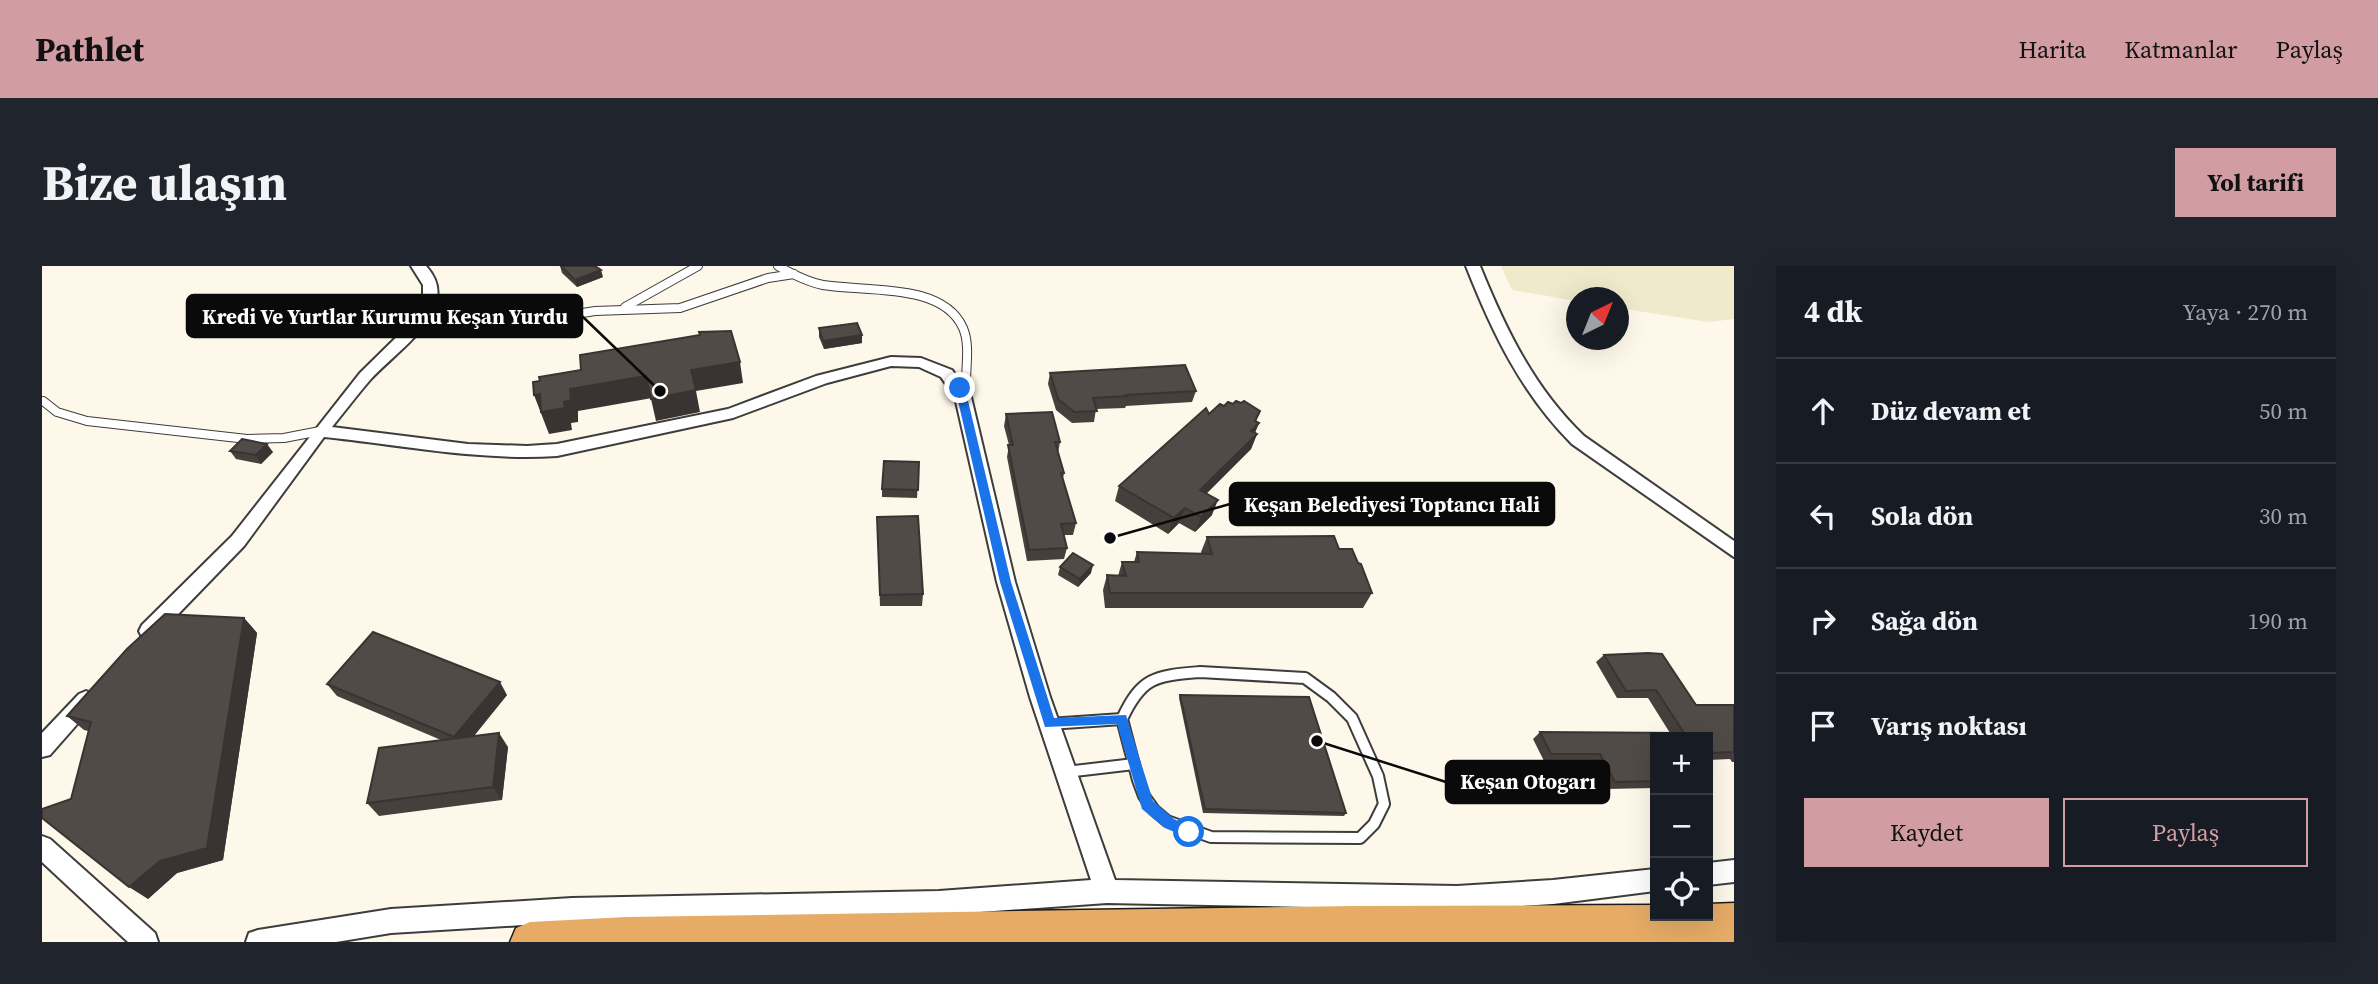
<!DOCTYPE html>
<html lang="tr">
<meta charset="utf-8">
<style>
body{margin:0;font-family:"Source Serif 4",serif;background:#20242c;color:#f1f3f6}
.controls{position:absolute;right:21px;bottom:21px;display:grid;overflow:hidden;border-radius:0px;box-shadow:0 7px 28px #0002}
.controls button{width:63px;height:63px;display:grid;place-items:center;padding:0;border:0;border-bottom:2px solid #363941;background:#171b24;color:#f1f3f6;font:35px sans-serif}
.compass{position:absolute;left:1524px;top:21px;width:63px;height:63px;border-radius:50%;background:#171b24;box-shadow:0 7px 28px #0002;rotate:43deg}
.stop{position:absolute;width:21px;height:21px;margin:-16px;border:5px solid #1a73e8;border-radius:50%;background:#fff}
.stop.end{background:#1a73e8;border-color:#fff;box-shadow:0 2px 7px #0008}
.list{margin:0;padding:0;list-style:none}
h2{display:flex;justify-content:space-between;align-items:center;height:91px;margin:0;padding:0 28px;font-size:30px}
h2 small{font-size:23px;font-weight:400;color:#9ea1a6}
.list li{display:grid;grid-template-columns:46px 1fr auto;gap:21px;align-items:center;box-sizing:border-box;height:105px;padding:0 28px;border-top:2px solid #363941}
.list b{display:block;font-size:26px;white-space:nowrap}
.list em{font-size:23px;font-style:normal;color:#9ea1a6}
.actions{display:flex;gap:14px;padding:21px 28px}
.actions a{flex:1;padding:16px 0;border:2px solid #d19da3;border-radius:0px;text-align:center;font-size:24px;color:#d19da3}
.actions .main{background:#d19da3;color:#111}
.icon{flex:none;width:38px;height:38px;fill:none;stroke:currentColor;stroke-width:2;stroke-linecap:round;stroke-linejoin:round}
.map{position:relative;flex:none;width:1692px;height:676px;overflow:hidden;border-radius:0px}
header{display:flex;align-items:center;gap:42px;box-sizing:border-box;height:98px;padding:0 35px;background:#d19da3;color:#111}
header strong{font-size:33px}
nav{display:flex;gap:38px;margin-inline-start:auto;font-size:24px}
.intro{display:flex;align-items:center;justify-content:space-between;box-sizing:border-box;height:168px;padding:0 42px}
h1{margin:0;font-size:49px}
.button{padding:18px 32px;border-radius:0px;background:#d19da3;color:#111;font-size:24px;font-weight:700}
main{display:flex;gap:42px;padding:0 42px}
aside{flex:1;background:#171b24;border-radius:0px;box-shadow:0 7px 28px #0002}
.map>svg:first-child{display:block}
.farmland{fill:#efeacc}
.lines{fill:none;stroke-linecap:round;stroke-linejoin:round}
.service-far1-casing{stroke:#3d3d3d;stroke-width:10}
.service-casing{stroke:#3d3d3d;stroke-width:14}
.minor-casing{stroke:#3d3d3d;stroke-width:4}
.trunk-casing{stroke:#1b1b1b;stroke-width:3}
.service-far1{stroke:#fff;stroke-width:8}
.service{stroke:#fff;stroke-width:10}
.minor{fill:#fff;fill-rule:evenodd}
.trunk{fill:#e6ac66;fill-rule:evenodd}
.wall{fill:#46403d}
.shaded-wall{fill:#393432}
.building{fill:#514b47;stroke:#393432;stroke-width:2}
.route{fill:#1a73e8}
.leader{fill:none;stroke:#0a0a0a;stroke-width:2.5}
.callout-dot{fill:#0a0a0a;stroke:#fff;stroke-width:2.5}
.callout{fill:#0a0a0a;stroke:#0a0a0a;stroke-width:2.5}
.callout-label{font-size:21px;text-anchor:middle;font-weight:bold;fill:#fff}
</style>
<header>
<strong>Pathlet</strong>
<nav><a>Harita</a><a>Katmanlar</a><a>Paylaş</a></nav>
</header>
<div class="intro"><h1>Bize ulaşın</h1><a class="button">Yol tarifi</a></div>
<main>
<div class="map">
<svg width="1692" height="676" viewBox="0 0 1692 676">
<rect width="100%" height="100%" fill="#fdf8e9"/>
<polygon class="farmland" points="1459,0 1692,0 1692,53 1666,56 1577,42 1576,32 1534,32 1534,35 1470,24"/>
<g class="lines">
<defs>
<g id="service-far1">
<path d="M736 0C750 8 765 16 781 19 822 26 901 16 921 62 928 78 924 99 924 116L923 120 918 122"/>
<polyline points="583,41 656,0"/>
<polyline points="206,45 346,36 368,42 380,54"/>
<polyline points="375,62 441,63 553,45 638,42 726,12 752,8"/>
<polyline points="1,135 15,146 45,155 205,173 242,172 278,165"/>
</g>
<g id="service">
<path d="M1158 406 1263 412 1289 431 1310 452 1336 510 1342 538 1332 558 1318 572 1169 571 1125 555 1112 544 1102 530 1096 514 1080 453C1100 410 1114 410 1158 406Z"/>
<polyline points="1007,458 1080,453"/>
<polyline points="1024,506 1092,498"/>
</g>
<g id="minor">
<path d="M369 0H384C423 42 353 86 328 114 315 129 303 145 290 161L426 178 485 180 515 178 686 143 774 110 849 91 879 92 910 104 929 131 973 316 1008 431 1073 614 1415 620 1511 614 1613 603V625L1511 638 1415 644 1065 637 897 649 530 656 349 667 294 676H204L207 667 216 664 349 643 530 632 897 625 1049 614 988 431 955 316 913 131 899 111 877 101 849 100 785 117 691 152 515 190C436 195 360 179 282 171L202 280 114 371 107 373 100 371 97 365 100 359 190 270 318 107 374 52 381 33V19Z"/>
<path d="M1424 0H1438C1464 64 1492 122 1542 170L1692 275V291L1530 178C1479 127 1450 66 1424 0Z"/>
<polygon points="44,425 51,428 54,434 51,440 8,489 0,491 0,467 37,428"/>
<polygon points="0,570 8,573 113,667 116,676 86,676 0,596"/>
<polygon points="1692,594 1692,616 1666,619 1666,597"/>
</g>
<polygon id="trunk" points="1692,637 1692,676 468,676 474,662 488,656 584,651 1310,640 1613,639 1613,650 1666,650 1666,638"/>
</defs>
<use href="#service-far1" class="service-far1-casing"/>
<use href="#service" class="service-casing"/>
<use href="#minor" class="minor-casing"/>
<use href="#trunk" class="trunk-casing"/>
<use href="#service-far1" class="service-far1"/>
<use href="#service" class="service"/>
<use href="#minor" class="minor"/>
<use href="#trunk" class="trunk"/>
</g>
<g class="wall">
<polygon points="518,0 561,11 535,21 520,7"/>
<polygon points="777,62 820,77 782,83 777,71"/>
<polygon points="1008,107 1154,125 1150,136 1084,140 1083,142 1054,143 1052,156 1030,157 1014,144 1006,118"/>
<polygon points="964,148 1018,176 1016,187 1022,207 1021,213 1034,257 1031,269 1021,269 1025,282 1022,293 985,295 965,191 967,179 962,160"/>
<polygon points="1167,148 1214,156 1217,157 1213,166 1215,168 1209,183 1165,227 1170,249 1153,266 1137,257 1126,268 1073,235 1077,220"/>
<polygon points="188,185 231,186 219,198 194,193"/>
<polygon points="877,196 875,232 840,231 840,223"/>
<polygon points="835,251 881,328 880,340 838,340"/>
<polygon points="1165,271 1297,283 1316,297 1330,327 1321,342 1063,342 1061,324 1065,309 1076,310 1080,296 1092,296 1095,286 1160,288 1159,286"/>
<polygon points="1018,301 1049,307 1036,321 1016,309"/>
<polygon points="202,352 215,367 181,594 135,607 106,633 46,465 42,464 25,450"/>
<polygon points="1562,389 1654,439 1692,439 1692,496 1690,496 1688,493 1666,494 1666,471 1613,471 1613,522 1565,523 1550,496 1502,495 1491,473 1498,466 1628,467 1606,432 1575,432 1554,396"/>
<polygon points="285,418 465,429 432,470 466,481 460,534 337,550 325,537 399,474 295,430"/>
<polygon points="1138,429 1304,547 1302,550 1161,547 1137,432"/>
</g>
<g class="shaded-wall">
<polygon points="559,4 561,11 535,21 533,14"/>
<polygon points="820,69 820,77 782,83 781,75"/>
<polygon points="698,96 701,117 654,125 658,146 614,155 609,133 649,104"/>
<polygon points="604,110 610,132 536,145 536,156 529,157 530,164 507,168 492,129 498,128 522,136 528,123"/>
<polygon points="1218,145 1211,163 1217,157 1211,172 1215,168 1209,183 1153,239 1158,224 1213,155"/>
<polygon points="225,178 231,186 219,198 214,189"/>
<polygon points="1176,234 1170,249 1153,266 1159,251"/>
<polygon points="1143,242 1137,257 1126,268 1132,252"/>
<polygon points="1051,299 1049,307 1036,321 1038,313"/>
<polygon points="202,352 215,367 181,594 135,607 106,633 87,621 118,595"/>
<polygon points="458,416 465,429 421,483 412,471"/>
<polygon points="457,467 466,481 460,534 451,521"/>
</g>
<g class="building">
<polygon points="519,0 553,0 559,4 533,14"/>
<polygon points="815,57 820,69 781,75 777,62"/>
<polygon points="689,65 698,96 649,104 654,124 609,133 604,110 528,123 529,134 522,136 523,142 499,146 498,128 492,129 491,116 498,115 497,111 539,104 538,89 658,69 657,66"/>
<polygon points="1143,99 1154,125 1083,129 1086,130 1051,132 1055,145 1032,146 1016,133 1008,107"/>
<polygon points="1194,135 1199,137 1202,135 1218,145 1213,155 1217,157 1209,165 1215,168 1158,224 1176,234 1159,251 1143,242 1132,252 1077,220 1164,142 1167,148 1178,138 1182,140 1186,136 1191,138"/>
<polygon points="1010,146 1018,176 1013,176 1022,207 1019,207 1034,257 1019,258 1025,282 987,284 966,179 971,179 964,148"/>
<polygon points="200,173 225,178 214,189 188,185"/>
<polygon points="842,195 877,196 876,224 840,223"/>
<polygon points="876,250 881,328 838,329 835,251"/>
<polygon points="1292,270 1297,283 1310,283 1316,297 1319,298 1330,327 1068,327 1065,309 1084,310 1080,296 1097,296 1095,286 1170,288 1165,271"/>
<polygon points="1031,287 1051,299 1038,313 1018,301"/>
<polygon points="123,348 202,352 165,582 118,595 87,621 0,552 0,543 29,533 49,456 25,450 85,383"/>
<polygon points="331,366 458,416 412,471 285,418"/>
<polygon points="1606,387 1620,388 1654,439 1692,439 1692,486 1666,487 1666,471 1613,471 1613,515 1573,516 1558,488 1509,488 1498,466 1642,467 1614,424 1584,425 1562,389"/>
<polygon points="1138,429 1267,431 1304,547 1163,543"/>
<polygon points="457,467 451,521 325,537 337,482"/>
</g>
<polygon class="route" points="918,119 923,122 969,316 1012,452 1084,449 1111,535 1132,553 1151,562 1151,571 1147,572 1123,562 1100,543 1075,458 1003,461 958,316 913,122"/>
<path class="leader" d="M618 125L540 50M1068 272L1188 238M1275 475L1404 516"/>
<g class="callout-dot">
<circle cx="618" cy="125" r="7"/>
<circle cx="1068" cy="272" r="7"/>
<circle cx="1275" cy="475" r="7"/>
</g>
<g class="callout">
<rect x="145" y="29" width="395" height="42" rx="7"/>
<rect x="1188" y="217" width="324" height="42" rx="7"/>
<rect x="1404" y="495" width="163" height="42" rx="7"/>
</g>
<g class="callout-label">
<text x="343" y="58">Kredi Ve Yurtlar Kurumu Keşan Yurdu</text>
<text x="1350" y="246">Keşan Belediyesi Toptancı Hali</text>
<text x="1486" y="523">Keşan Otogarı</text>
</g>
</svg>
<div class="controls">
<button>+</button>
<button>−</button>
<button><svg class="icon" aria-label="locate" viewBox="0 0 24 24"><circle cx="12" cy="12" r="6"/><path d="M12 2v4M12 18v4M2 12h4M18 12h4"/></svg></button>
</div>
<svg class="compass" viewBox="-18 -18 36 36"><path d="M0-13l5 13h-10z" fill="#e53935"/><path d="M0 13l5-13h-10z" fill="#9ea1a6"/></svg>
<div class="stop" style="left:1147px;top:566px"></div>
<div class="stop end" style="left:918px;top:122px"></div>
</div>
<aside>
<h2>4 dk<small>Yaya · 270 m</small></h2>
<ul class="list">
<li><svg class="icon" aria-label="ahead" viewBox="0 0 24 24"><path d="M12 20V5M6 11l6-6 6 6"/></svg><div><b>Düz devam et</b></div><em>50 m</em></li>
<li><svg class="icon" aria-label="left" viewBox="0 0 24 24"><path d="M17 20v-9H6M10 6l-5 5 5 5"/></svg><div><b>Sola dön</b></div><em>30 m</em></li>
<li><svg class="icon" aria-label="right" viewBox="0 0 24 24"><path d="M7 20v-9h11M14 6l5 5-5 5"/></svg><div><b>Sağa dön</b></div><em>190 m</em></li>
<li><svg class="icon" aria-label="arrive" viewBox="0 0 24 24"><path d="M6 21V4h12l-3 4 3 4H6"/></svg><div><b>Varış noktası</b></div></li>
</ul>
<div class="actions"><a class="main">Kaydet</a><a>Paylaş</a></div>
</aside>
</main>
